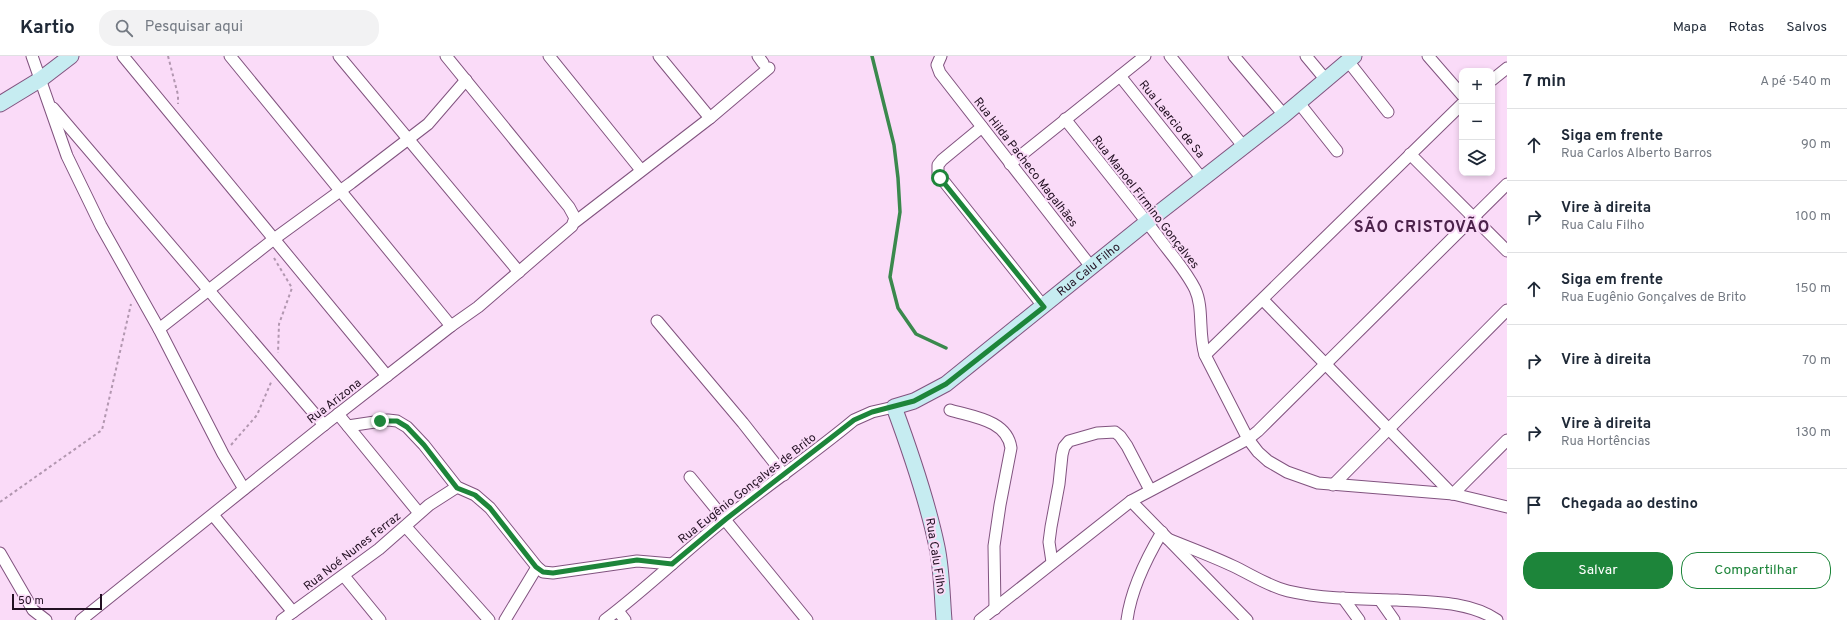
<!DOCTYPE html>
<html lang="pt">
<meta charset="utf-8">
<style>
body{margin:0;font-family:Overpass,sans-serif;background:#f2f2f3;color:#1f2937}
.controls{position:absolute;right:12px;top:12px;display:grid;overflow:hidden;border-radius:8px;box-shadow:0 2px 6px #0003}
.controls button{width:36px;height:36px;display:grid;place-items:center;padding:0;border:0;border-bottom:1px solid #e0e1e3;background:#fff;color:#1f2937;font:20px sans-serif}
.scale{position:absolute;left:12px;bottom:10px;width:90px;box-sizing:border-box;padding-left:4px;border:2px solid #221022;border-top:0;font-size:11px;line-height:14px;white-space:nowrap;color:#221022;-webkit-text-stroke:3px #fadbf8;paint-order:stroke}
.stop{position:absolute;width:12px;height:12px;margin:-9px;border:3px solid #1d853a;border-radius:50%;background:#fff}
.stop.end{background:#1d853a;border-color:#fff;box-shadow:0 1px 4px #0008}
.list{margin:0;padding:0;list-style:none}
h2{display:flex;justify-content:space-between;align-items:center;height:52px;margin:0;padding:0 16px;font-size:17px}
h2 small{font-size:13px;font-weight:400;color:#747a83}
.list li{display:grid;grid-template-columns:26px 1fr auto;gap:12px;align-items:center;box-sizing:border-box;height:72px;padding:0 16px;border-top:1px solid #e0e1e3}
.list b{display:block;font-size:15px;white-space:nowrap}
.list p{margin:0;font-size:13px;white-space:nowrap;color:#747a83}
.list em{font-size:13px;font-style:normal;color:#747a83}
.actions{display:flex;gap:8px;padding:12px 16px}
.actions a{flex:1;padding:9px 0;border:1px solid #1d853a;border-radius:16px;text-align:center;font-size:14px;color:#1d853a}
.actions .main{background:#1d853a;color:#fff}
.icon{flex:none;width:22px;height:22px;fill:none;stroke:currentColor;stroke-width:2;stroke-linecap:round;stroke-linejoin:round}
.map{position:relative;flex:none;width:1507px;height:564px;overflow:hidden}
header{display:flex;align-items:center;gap:24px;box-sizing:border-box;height:56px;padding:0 20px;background:#fff;border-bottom:1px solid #e0e1e3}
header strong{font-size:19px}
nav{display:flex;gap:22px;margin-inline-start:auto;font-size:14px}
.search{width:280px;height:36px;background:#f2f2f3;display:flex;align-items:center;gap:10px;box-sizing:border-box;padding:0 14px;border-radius:16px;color:#747a83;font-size:15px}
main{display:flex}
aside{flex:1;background:#fff}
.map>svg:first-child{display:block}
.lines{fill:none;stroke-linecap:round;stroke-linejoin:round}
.stream{stroke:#3a894d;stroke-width:3.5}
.street-casing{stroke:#81537f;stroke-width:13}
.secondary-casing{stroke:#81537f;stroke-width:17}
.path{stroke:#b297b0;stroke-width:2;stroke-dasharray:3 3;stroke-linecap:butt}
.street{stroke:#fff;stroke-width:11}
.secondary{stroke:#c6ecf1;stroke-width:15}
.route{stroke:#1d853a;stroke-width:5}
.labels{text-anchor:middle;stroke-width:4;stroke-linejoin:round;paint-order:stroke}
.street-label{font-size:12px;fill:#221022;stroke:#fadbf8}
.district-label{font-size:16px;font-weight:bold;letter-spacing:1px;fill:#4c224b;stroke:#fadbf8}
</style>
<header>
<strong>Kartio</strong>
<div class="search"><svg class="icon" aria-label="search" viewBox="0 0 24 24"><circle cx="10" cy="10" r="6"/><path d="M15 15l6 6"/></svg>Pesquisar aqui</div>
<nav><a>Mapa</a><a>Rotas</a><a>Salvos</a></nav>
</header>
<main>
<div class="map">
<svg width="1507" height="564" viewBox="0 0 1507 564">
<rect width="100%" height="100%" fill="#fadbf8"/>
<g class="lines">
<polyline class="stream" points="872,0 894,89 898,122 900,156 890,221 898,252 916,278 946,292"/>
<defs>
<g id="street">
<polyline points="32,0 67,100 101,170 159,273 223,398 244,433"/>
<polyline points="123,0 387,320"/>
<polyline points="230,0 451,270"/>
<polyline points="339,0 519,216"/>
<polyline points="549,0 641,114"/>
<polyline points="659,0 710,62"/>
<polyline points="758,0 763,7"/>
<polyline points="941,0 937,9 940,17 1092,212"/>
<polyline points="1170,0 1244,91"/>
<polyline points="1234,0 1284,59"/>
<polyline points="1306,0 1326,24"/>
<polyline points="1428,0 1462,39"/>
<polyline points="1348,5 1388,56"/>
<polyline points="1120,20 1203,124"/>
<polyline points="1492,24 1507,12"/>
<polyline points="1299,47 1337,95"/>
<polyline points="53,52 324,369"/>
<path d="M1065 63C1096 102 1126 139 1156 178 1169 196 1185 213 1195 233 1204 252 1198 277 1205 299L1248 383 1258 396 1268 405 1287 416 1318 427 1453 438 1507 451"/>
<polyline points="982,71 942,104 938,109 938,118 1044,251"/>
<polyline points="1410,98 1507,195"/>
<polyline points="1010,108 1145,0"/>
<polyline points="575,166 710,62 769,12"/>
<polyline points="1263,244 1452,438"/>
<polyline points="657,265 743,367 784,419"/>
<polyline points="159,273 274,183 351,127 428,68 466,24"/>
<polyline points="1205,299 1462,48"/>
<path d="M950 354C973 361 1007 364 1011 392L1000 449 994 490 995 553"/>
<polyline points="338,358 419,457"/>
<polyline points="348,370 388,364 397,365 407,371 424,389 457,431 475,439 490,452 537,511 543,516 553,517 637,505 672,508"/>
<polyline points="690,421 807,564"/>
<polyline points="1333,429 1507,254"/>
<polyline points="1453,438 1507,384"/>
<polyline points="1131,445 1247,564"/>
<polyline points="213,459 293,556"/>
<polyline points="406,471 489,564"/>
<path d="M1168 483C1190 492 1212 500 1233 510 1252 519 1268 530 1288 535 1323 543 1361 543 1397 544 1430 546 1469 545 1497 564"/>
<polyline points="0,497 33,554 46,564"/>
<polyline points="1052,506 1049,486 1051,471 1059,428 1062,399 1064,391 1069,385 1097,377 1115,376 1120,380 1127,390 1150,434"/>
<polyline points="344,520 380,564"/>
<polyline points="1343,542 1359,564"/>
<polyline points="1380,544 1394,564"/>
<polyline points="618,555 625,564"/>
<polyline points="81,564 324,369 451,270 478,251 572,170 575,162 569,151 446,0"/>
<polyline points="282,564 379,493 429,449 457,431"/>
<polyline points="505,564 537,511"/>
<path d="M605 564C646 533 683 497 724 464 766 430 812 399 854 364L872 356 894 351"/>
<polyline points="980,564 1131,445 1248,383 1258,375 1507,128"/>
<path d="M1127 564C1131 533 1146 503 1162 476"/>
</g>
<g id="secondary">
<polyline points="0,48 41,23 71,0"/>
<path id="s1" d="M944 564C942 540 942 515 937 491 927 443 911 397 894 351L914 345 946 328 1147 166 1284 59 1354 0"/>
</g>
</defs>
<use href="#street" class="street-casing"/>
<use href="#secondary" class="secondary-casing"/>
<g class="path">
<polyline points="168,0 178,39 178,48"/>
<polyline points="274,202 292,232 279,268 278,297"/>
<polyline points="231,389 257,359 272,324"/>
<polyline points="0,446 102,374 131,248"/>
</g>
<use href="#street" class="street"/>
<use href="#secondary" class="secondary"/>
</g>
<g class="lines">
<polyline class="route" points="380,365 397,365 407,371 424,389 457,432 475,439 490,452 536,511 543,516 553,517 637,504 672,508 726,463 854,364 872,356 914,345 946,328 1044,251 940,122"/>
</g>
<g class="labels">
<g class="street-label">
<text transform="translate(1172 63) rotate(51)" y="4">Rua Laercio de Sa</text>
<text transform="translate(1026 106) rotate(52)" y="4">Rua Hilda Pacheco Magalhães</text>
<text transform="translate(1146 146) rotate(52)" y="4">Rua Manoel Firmino Gonçalves</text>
<text dy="4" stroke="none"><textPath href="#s1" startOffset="460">Rua Calu Filho</textPath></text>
<text transform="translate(334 345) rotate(-38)" y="4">Rua Arizona</text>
<text transform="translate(747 432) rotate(-38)" y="4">Rua Eugênio Gonçalves de Brito</text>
<text transform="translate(352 495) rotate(-38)" y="4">Rua Noé Nunes Ferraz</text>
<text transform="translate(936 500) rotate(81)" y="4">Rua Calu Filho</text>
</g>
<g class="district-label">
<text x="1422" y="176">SÃO CRISTOVÃO</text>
</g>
</g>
</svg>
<div class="controls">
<button>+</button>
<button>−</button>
<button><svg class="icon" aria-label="layers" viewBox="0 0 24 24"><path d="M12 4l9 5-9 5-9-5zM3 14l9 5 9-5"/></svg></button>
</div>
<div class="scale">50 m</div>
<div class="stop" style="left:940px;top:122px"></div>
<div class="stop end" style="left:380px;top:365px"></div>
</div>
<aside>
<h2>7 min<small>A pé · 540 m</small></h2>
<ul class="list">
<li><svg class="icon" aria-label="ahead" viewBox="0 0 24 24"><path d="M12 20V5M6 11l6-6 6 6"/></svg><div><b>Siga em frente</b><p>Rua Carlos Alberto Barros</p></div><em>90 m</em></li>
<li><svg class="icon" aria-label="right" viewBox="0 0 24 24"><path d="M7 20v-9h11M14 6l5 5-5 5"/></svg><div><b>Vire à direita</b><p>Rua Calu Filho</p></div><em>100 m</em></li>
<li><svg class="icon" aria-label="ahead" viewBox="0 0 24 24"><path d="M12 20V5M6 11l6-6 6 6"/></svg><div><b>Siga em frente</b><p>Rua Eugênio Gonçalves de Brito</p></div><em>150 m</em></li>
<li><svg class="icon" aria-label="right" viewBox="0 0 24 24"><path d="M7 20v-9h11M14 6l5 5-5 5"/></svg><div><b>Vire à direita</b></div><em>70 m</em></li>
<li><svg class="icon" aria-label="right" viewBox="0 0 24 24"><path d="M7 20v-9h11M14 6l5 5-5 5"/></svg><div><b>Vire à direita</b><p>Rua Hortências</p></div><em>130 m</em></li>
<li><svg class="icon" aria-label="arrive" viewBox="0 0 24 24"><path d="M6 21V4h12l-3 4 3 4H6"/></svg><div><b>Chegada ao destino</b></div></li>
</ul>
<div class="actions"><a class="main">Salvar</a><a>Compartilhar</a></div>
</aside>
</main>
